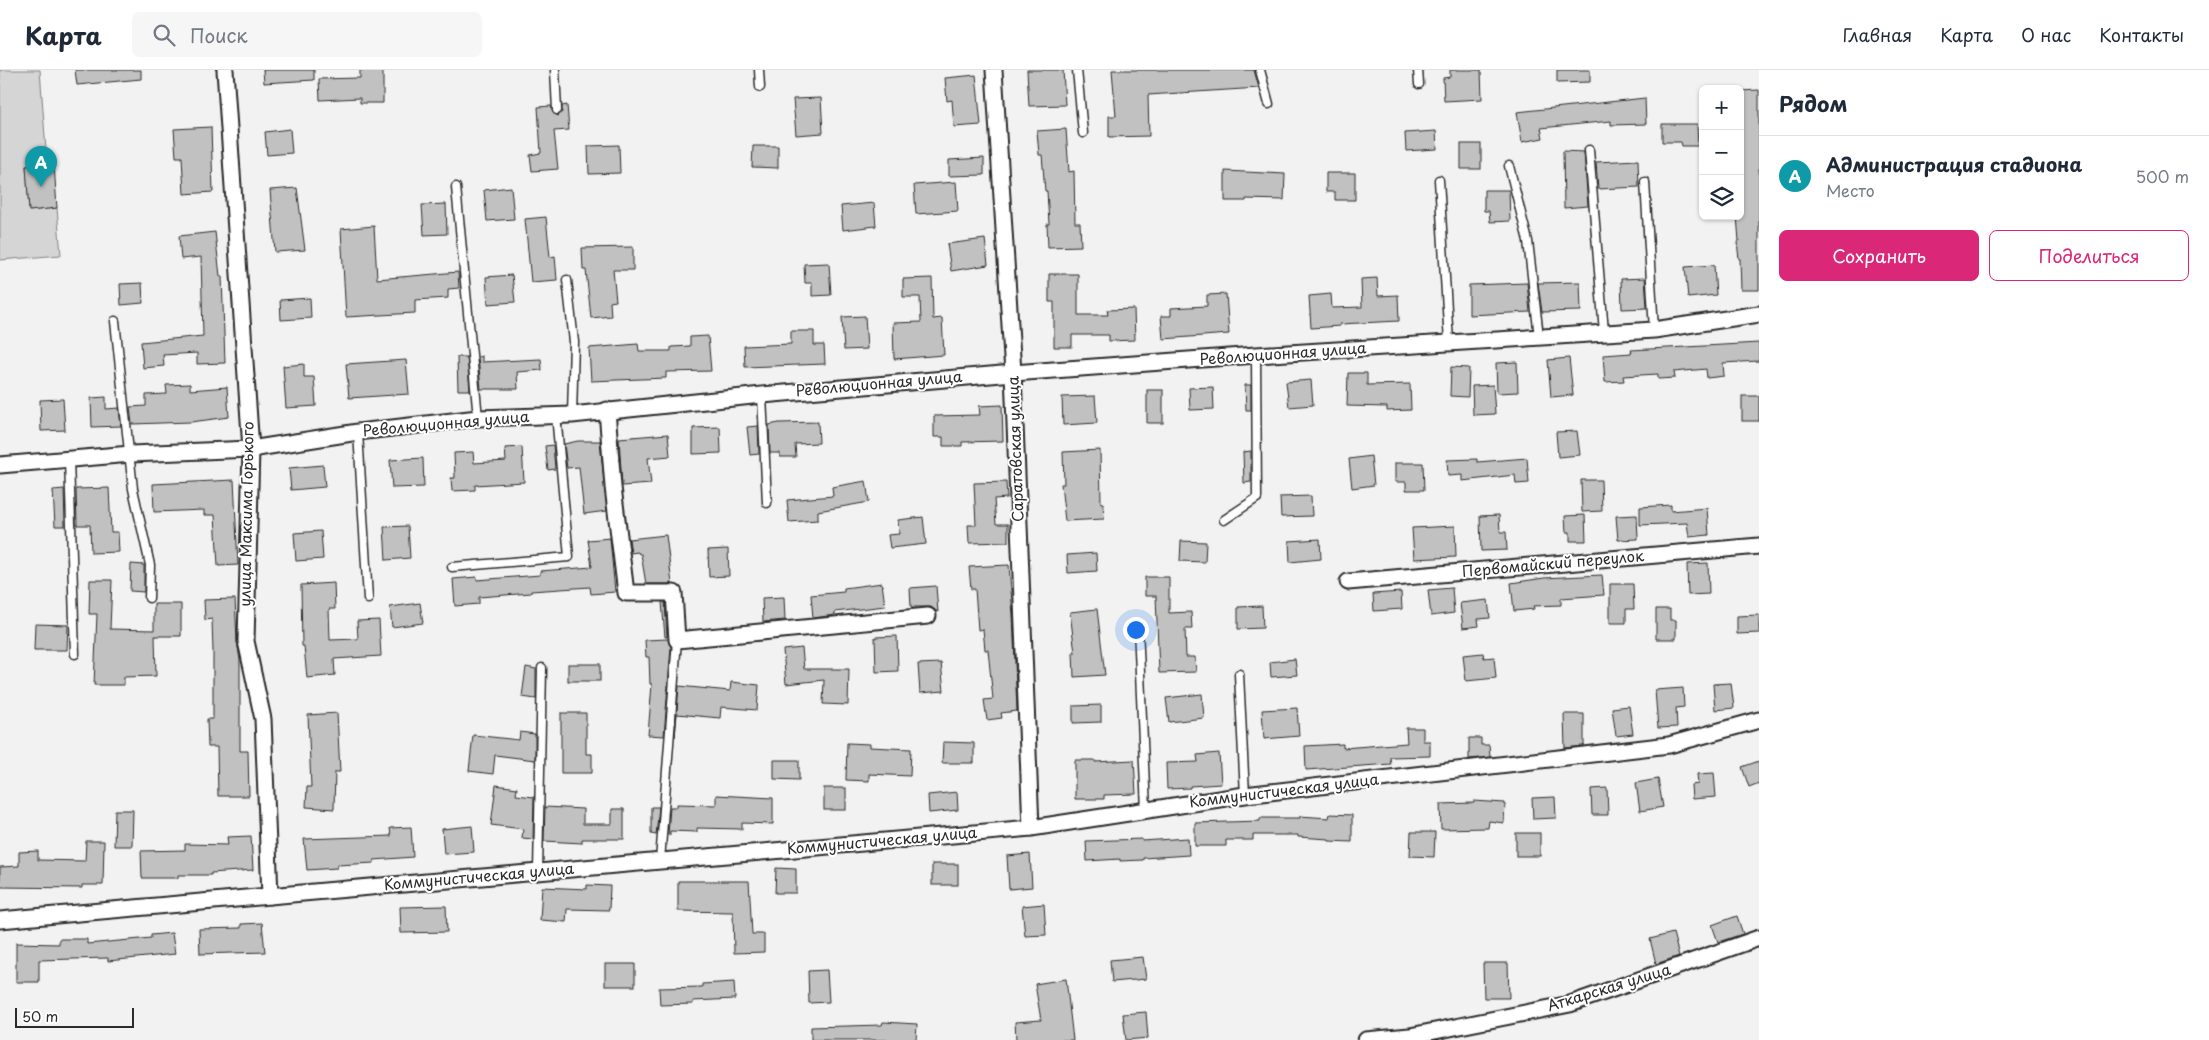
<!DOCTYPE html>
<html lang="ru">
<meta charset="utf-8">
<style>
body{margin:0;font-family:"Playpen Sans",sans-serif;background:#f6f6f7;color:#1f2937}
.controls{position:absolute;right:15px;top:15px;display:grid;overflow:hidden;border-radius:8px;box-shadow:0 1px 4px #0004}
.controls button{width:45px;height:45px;display:grid;place-items:center;padding:0;border:0;border-bottom:1px solid #e0e1e3;background:#fff;color:#1f2937;font:25px sans-serif}
.scale{position:absolute;left:15px;bottom:12px;width:119px;box-sizing:border-box;padding-left:5px;border:2px solid #2b2b2b;border-top:0;font-size:14px;line-height:18px;white-space:nowrap;color:#2b2b2b;-webkit-text-stroke:4px #fff;paint-order:stroke}
.you{position:absolute;left:1135px;top:559px;width:18px;height:18px;margin:-12px;border:4px solid #fff;border-radius:50%;background:#1a73e8;box-shadow:0 0 0 8px #1a73e833}
.badge{display:grid;place-items:center;width:32px;height:32px;border-radius:50%;background:#db2777;color:#fff;font-size:16px;font-weight:700}
.pin{position:absolute;translate:-50% -41px;filter:drop-shadow(0 1px 2px #0008)}
.pin::after{content:'';position:absolute;top:26px;width:18px;height:15px;background:inherit;clip-path:polygon(0 0,100% 0,50% 100%)}
.list{margin:0;padding:0;list-style:none}
h2{display:flex;justify-content:space-between;align-items:center;height:65px;margin:0;padding:0 20px;font-size:21px}
h2 small{font-size:16px;font-weight:400;color:#747a83}
.list li{display:grid;grid-template-columns:32px 1fr auto;gap:15px;align-items:center;box-sizing:border-box;height:80px;padding:0 20px;border-top:1px solid #e0e1e3}
.list b{display:block;font-size:19px;white-space:nowrap}
.list p{margin:0;font-size:16px;white-space:nowrap;color:#747a83}
.list em{font-size:16px;font-style:normal;color:#747a83}
.actions{display:flex;gap:10px;padding:15px 20px}
.actions a{flex:1;padding:11px 0;border:1px solid #db2777;border-radius:8px;text-align:center;font-size:18px;color:#db2777}
.actions .main{background:#db2777;color:#fff}
.icon{flex:none;width:28px;height:28px;fill:none;stroke:currentColor;stroke-width:2;stroke-linecap:round;stroke-linejoin:round}
.map{position:relative;flex:none;width:1759px;height:970px;overflow:hidden}
header{display:flex;align-items:center;gap:30px;box-sizing:border-box;height:70px;padding:0 25px;background:#fff;border-bottom:1px solid #e0e1e3}
header strong{font-size:24px}
nav{display:flex;gap:28px;margin-inline-start:auto;font-size:18px}
.search{width:350px;height:45px;background:#f6f6f7;display:flex;align-items:center;gap:12px;box-sizing:border-box;padding:0 18px;border-radius:8px;color:#747a83;font-size:19px}
main{display:flex}
aside{flex:1;background:#fff}
.map>svg:first-child{display:block}
.green{fill:#d5d5d5;stroke:#808080}
.building{fill:#c1c1c1;stroke:#2b2b2b}
.lines{fill:none;stroke-linecap:round;stroke-linejoin:round}
.lane-casing{stroke:#2b2b2b;stroke-width:11}
.street-casing{stroke:#2b2b2b;stroke-width:19}
.lane{stroke:#fff;stroke-width:8}
.street{stroke:#fff;stroke-width:15}
.labels{text-anchor:middle;stroke-width:4;stroke-linejoin:round;paint-order:stroke}
.street-label{font-size:15px;fill:#2b2b2b;stroke:#fff}
</style>
<header>
<strong>Карта</strong>
<div class="search"><svg class="icon" aria-label="search" viewBox="0 0 24 24"><circle cx="10" cy="10" r="6"/><path d="M15 15l6 6"/></svg>Поиск</div>
<nav><a>Главная</a><a>Карта</a><a>О нас</a><a>Контакты</a></nav>
</header>
<main>
<div class="map">
<svg width="1759" height="970" viewBox="0 0 1759 970">
<rect width="100%" height="100%" fill="#f2f2f2"/>
<filter id="ink" filterUnits="userSpaceOnUse"><feTurbulence type="fractalNoise" baseFrequency=".02" numOctaves="2"/><feDisplacementMap in="SourceGraphic" scale="10" xChannelSelector="R" yChannelSelector="G"/><feConvolveMatrix kernelMatrix="1 2 1 2 8 2 1 2 1" color-interpolation-filters="sRGB"/></filter>
<g filter="url(#ink)">
<polygon class="green" points="0,0 40,0 47,94 26,96 29,141 57,138 61,185 0,190"/>
<g class="building">
<polygon points="75,0 141,0 141,9 77,15"/>
<polygon points="263,0 314,0 314,10 264,13"/>
<polygon points="360,0 383,0 383,33 360,33 360,28 320,30 319,9 360,8"/>
<polygon points="1027,0 1063,0 1065,35 1029,36"/>
<polygon points="1112,0 1254,0 1259,18 1148,25 1149,66 1109,67 1109,46 1116,46"/>
<polygon points="1450,0 1481,0 1482,29 1444,31 1443,8 1450,7"/>
<polygon points="1557,0 1590,0 1590,12 1557,13"/>
<polygon points="976,5 981,55 954,57 952,30 947,31 945,8"/>
<polygon points="1759,20 1759,220 1741,220 1740,189 1739,189 1737,172 1739,171 1737,146 1740,146 1740,21"/>
<polygon points="821,28 823,63 796,65 793,29"/>
<polygon points="1645,28 1646,54 1611,55 1611,51 1541,58 1543,68 1522,72 1517,42"/>
<polygon points="567,35 569,60 554,61 558,99 532,101 530,85 541,83 538,37 551,36 553,43 558,46 562,42 562,36"/>
<polygon points="1662,54 1697,54 1698,76 1682,76 1681,72 1662,72"/>
<polygon points="211,57 213,122 184,124 182,87 176,87 174,59"/>
<polygon points="290,59 292,83 267,85 265,62"/>
<polygon points="1066,59 1069,102 1074,101 1075,153 1080,153 1081,176 1048,177 1047,154 1049,154 1047,121 1045,121 1042,85 1039,85 1037,61"/>
<polygon points="1436,61 1437,79 1406,81 1405,63"/>
<rect x="1461" y="74" width="20" height="25"/>
<polygon points="619,75 620,103 589,104 588,76"/>
<polygon points="753,76 778,76 778,98 752,97"/>
<polygon points="1563,81 1584,82 1588,136 1564,138"/>
<polygon points="984,88 984,105 949,106 949,90"/>
<polygon points="1638,90 1639,117 1598,119 1596,92"/>
<polygon points="54,94 57,138 29,141 26,96"/>
<polygon points="1225,101 1285,104 1284,130 1246,129 1246,131 1225,131"/>
<polygon points="1326,103 1355,103 1355,130 1335,130 1335,122 1326,122"/>
<polygon points="956,112 958,141 916,144 914,115"/>
<polygon points="511,117 514,149 487,151 484,120"/>
<polygon points="297,118 305,180 275,182 270,120"/>
<polygon points="1484,120 1509,120 1510,151 1490,152 1489,141 1484,141"/>
<polygon points="874,133 876,156 843,160 841,136"/>
<polygon points="446,134 447,164 424,165 422,135"/>
<polygon points="546,147 550,187 555,186 557,210 531,212 525,149"/>
<polygon points="374,156 377,209 458,202 459,218 448,219 448,228 415,230 415,243 346,247 341,159"/>
<polygon points="215,162 220,206 222,206 225,293 197,294 197,283 163,285 164,296 143,298 141,272 203,266 201,187 181,189 179,166"/>
<polygon points="985,169 988,195 951,201 947,174"/>
<polygon points="633,177 633,200 613,200 616,231 610,232 611,246 591,248 586,200 583,200 582,178"/>
<polygon points="829,193 831,225 812,226 812,213 805,213 804,194"/>
<polygon points="1714,195 1716,225 1688,228 1685,197"/>
<polygon points="1049,204 1078,204 1078,245 1108,245 1107,240 1134,239 1135,270 1109,271 1109,265 1072,265 1072,277 1054,277 1054,232 1049,232"/>
<polygon points="512,205 515,232 488,234 486,207"/>
<polygon points="932,208 933,249 942,248 944,285 894,289 893,253 921,252 920,227 903,227 903,209"/>
<polygon points="1377,208 1378,226 1398,225 1399,251 1340,254 1340,256 1311,258 1309,226 1331,224 1332,238 1362,237 1361,209"/>
<polygon points="1645,208 1647,238 1622,239 1621,209"/>
<polygon points="1580,212 1581,241 1542,242 1538,213"/>
<polygon points="142,213 143,233 121,235 120,214"/>
<polygon points="1527,213 1530,242 1469,245 1469,215"/>
<polygon points="1226,224 1229,264 1163,269 1161,246 1171,246 1171,238 1207,236 1207,225"/>
<polygon points="310,228 311,248 281,250 280,230"/>
<polygon points="865,246 867,279 844,280 842,247"/>
<polygon points="791,261 814,261 814,275 824,275 825,294 745,297 744,276 791,274"/>
<polygon points="708,266 711,301 666,302 666,308 591,311 589,278 638,274 639,281 671,281 671,277 690,276 690,267"/>
<polygon points="1759,273 1759,291 1723,293 1724,306 1707,308 1706,299 1674,302 1675,308 1658,309 1658,304 1623,306 1624,311 1605,312 1603,285 1632,283 1631,280"/>
<polygon points="482,286 482,292 541,289 542,300 517,302 518,319 481,319 478,287"/>
<polygon points="457,287 467,287 470,320 458,320"/>
<polygon points="1569,288 1573,325 1551,327 1548,290"/>
<polygon points="406,290 409,324 349,328 346,294"/>
<polygon points="1517,292 1518,322 1497,323 1496,293"/>
<polygon points="304,294 304,307 314,307 316,336 286,338 283,296"/>
<polygon points="1451,297 1469,298 1468,327 1450,326"/>
<polygon points="1348,303 1367,303 1367,315 1410,314 1411,340 1387,341 1387,337 1347,336"/>
<polygon points="1311,310 1313,335 1289,337 1286,312"/>
<polygon points="190,314 190,320 227,317 229,347 191,352 132,354 130,337 146,336 146,325 167,324 166,315"/>
<polygon points="1245,315 1251,315 1251,340 1246,340"/>
<polygon points="1493,315 1495,344 1473,345 1472,316"/>
<polygon points="1213,317 1214,339 1190,340 1189,318"/>
<rect x="1147" y="320" width="16" height="33"/>
<polygon points="1095,326 1097,353 1063,355 1062,327"/>
<rect x="1742" y="326" width="17" height="25"/>
<polygon points="106,327 106,339 119,338 121,356 92,357 91,328"/>
<polygon points="63,329 65,360 41,361 40,330"/>
<polygon points="1002,335 1003,371 962,372 962,376 943,376 943,367 934,367 934,346 980,345 979,336"/>
<polygon points="818,352 819,373 795,374 796,387 780,387 780,383 770,383 769,355 779,353"/>
<polygon points="758,356 759,384 750,385 747,357"/>
<polygon points="720,357 721,383 693,384 693,358"/>
<polygon points="1577,361 1580,385 1558,387 1556,362"/>
<polygon points="668,364 670,386 648,388 651,414 622,416 619,368"/>
<polygon points="578,371 600,371 607,441 584,444 579,397 567,398 564,374"/>
<polygon points="553,375 555,399 548,400 545,376"/>
<polygon points="522,377 524,412 475,415 475,420 452,421 451,408 455,408 454,383 473,382 474,393 506,391 505,378"/>
<polygon points="1100,380 1101,433 1103,433 1104,449 1065,451 1061,414 1064,414 1063,382"/>
<polygon points="1251,381 1251,412 1244,413 1243,382"/>
<polygon points="1371,386 1374,415 1352,418 1349,389"/>
<polygon points="423,388 424,417 392,418 390,390"/>
<polygon points="1527,388 1529,413 1516,414 1515,405 1462,411 1462,405 1448,406 1447,390 1477,389 1477,392"/>
<polygon points="1395,393 1423,393 1424,420 1406,420 1406,412 1395,412"/>
<polygon points="323,395 325,417 291,420 289,398"/>
<polygon points="234,410 238,495 218,496 215,445 204,445 204,440 154,442 153,414"/>
<polygon points="1581,410 1601,410 1602,441 1582,442"/>
<polygon points="866,411 869,432 818,441 818,450 789,452 787,430 833,426 832,417"/>
<polygon points="1006,412 1007,428 994,429 996,454 1008,454 1008,472 969,473 968,455 976,455 974,413"/>
<polygon points="109,418 111,462 118,462 119,482 91,483 90,455 77,455 76,419"/>
<polygon points="64,419 65,456 55,456 53,420"/>
<polygon points="1311,426 1312,446 1281,447 1280,427"/>
<polygon points="1671,435 1671,441 1707,438 1709,465 1689,467 1687,453 1640,455 1640,437"/>
<polygon points="1499,445 1500,462 1506,462 1507,480 1481,481 1480,446"/>
<polygon points="1585,445 1586,471 1570,471 1570,462 1566,462 1565,446"/>
<polygon points="1637,445 1638,469 1618,470 1616,446"/>
<polygon points="923,447 926,474 890,478 888,465 899,464 898,450"/>
<polygon points="408,456 410,488 386,490 384,457"/>
<polygon points="1455,456 1456,487 1414,489 1412,458"/>
<polygon points="321,461 323,489 296,491 294,463"/>
<polygon points="666,465 672,514 646,514 641,484 639,484 638,482 631,483 629,469"/>
<polygon points="610,468 615,522 591,524 590,517 531,521 531,523 479,527 479,534 455,536 453,509 477,507 477,510 540,505 540,501 592,497 588,470"/>
<polygon points="1320,469 1321,489 1290,492 1289,471"/>
<polygon points="1181,471 1206,472 1205,492 1180,491"/>
<polygon points="728,479 729,506 709,507 708,480"/>
<polygon points="1096,483 1097,501 1068,503 1067,485"/>
<polygon points="1708,493 1709,524 1688,525 1687,494"/>
<polygon points="131,494 144,495 144,522 130,521"/>
<polygon points="1009,495 1013,545 1017,641 1001,643 1002,648 987,650 984,630 993,629 988,580 985,580 983,559 978,560 975,519 971,519 969,497"/>
<polygon points="1602,505 1604,525 1561,528 1561,535 1533,536 1534,539 1514,541 1511,513 1544,508"/>
<polygon points="1145,507 1169,507 1169,543 1191,542 1192,559 1185,559 1186,587 1195,587 1196,602 1159,603 1156,526 1145,526"/>
<polygon points="90,510 112,510 110,559 154,560 154,534 181,534 181,566 155,566 156,606 124,607 124,615 94,615 97,544 89,544"/>
<polygon points="334,513 335,539 329,539 330,570 358,569 357,551 379,550 381,586 334,589 335,605 307,608 304,576 302,576 301,515"/>
<polygon points="882,513 885,536 835,542 835,545 813,548 811,525 844,522 844,518"/>
<polygon points="1610,514 1633,514 1634,539 1626,539 1626,553 1610,553"/>
<polygon points="936,516 938,542 931,537 911,537 910,518"/>
<polygon points="1452,518 1454,543 1431,546 1428,520"/>
<polygon points="1401,522 1402,539 1374,541 1373,524"/>
<polygon points="784,527 785,550 763,552 762,528"/>
<polygon points="235,529 237,571 240,590 240,681 248,681 249,726 218,726 217,677 208,677 207,649 213,649 213,582 212,549 205,550 204,530"/>
<polygon points="1488,530 1490,548 1478,549 1479,556 1463,558 1460,533"/>
<polygon points="662,532 665,532 667,567 665,567"/>
<polygon points="420,533 423,553 392,557 390,537"/>
<polygon points="1262,536 1263,558 1238,559 1238,537"/>
<polygon points="1097,539 1105,605 1074,607 1073,583 1075,583 1070,542"/>
<polygon points="1656,539 1670,539 1670,550 1676,550 1676,569 1656,569"/>
<polygon points="1759,545 1759,563 1737,564 1737,546"/>
<polygon points="35,554 68,555 67,580 34,580"/>
<polygon points="897,566 898,601 876,602 875,567"/>
<polygon points="668,569 671,577 664,666 648,665 652,614 650,614 649,587 646,587 645,570"/>
<polygon points="802,578 804,599 849,599 848,635 823,634 824,610 786,614 783,580"/>
<polygon points="1483,583 1484,588 1494,587 1496,608 1466,611 1463,585"/>
<polygon points="1295,589 1297,605 1271,607 1270,592"/>
<polygon points="941,593 944,621 920,623 918,594"/>
<rect x="568" y="594" width="32" height="17"/>
<polygon points="526,597 536,599 536,629 522,627"/>
<polygon points="731,612 759,615 757,640 721,637 720,648 677,644 675,667 679,616 730,621"/>
<polygon points="1731,613 1734,638 1715,640 1713,614"/>
<polygon points="1683,618 1684,637 1676,638 1677,657 1658,658 1655,620"/>
<polygon points="1202,624 1204,648 1169,652 1166,628"/>
<polygon points="1101,635 1101,652 1073,653 1073,636"/>
<polygon points="1629,636 1633,664 1616,666 1612,638"/>
<polygon points="1297,638 1299,666 1264,669 1262,640"/>
<polygon points="337,643 340,702 335,702 334,739 306,737 307,717 311,717 308,645"/>
<polygon points="561,643 586,643 586,684 592,684 592,703 561,703"/>
<polygon points="1564,644 1584,644 1584,676 1565,678"/>
<polygon points="1406,658 1423,658 1423,671 1430,671 1430,686 1390,687 1391,694 1306,700 1305,676 1343,674 1343,678 1407,673"/>
<polygon points="520,662 535,664 535,690 495,685 493,704 469,701 473,665 519,670"/>
<polygon points="1469,668 1481,668 1481,675 1489,675 1490,687 1469,689"/>
<polygon points="943,672 974,673 974,693 942,693"/>
<polygon points="847,673 870,674 870,677 911,679 910,706 869,704 869,711 846,710"/>
<polygon points="1219,683 1221,714 1190,716 1190,718 1167,719 1166,693 1198,692 1197,685"/>
<polygon points="774,690 799,690 799,710 774,709"/>
<polygon points="1075,690 1095,690 1095,692 1134,690 1136,724 1104,725 1104,729 1075,729"/>
<polygon points="1759,691 1759,713 1749,717 1742,697"/>
<polygon points="1714,703 1716,727 1692,729 1691,715 1698,714 1697,704"/>
<polygon points="1658,709 1663,737 1640,741 1636,713"/>
<polygon points="496,715 517,718 516,725 534,727 533,769 522,768 523,759 491,755"/>
<rect x="824" y="718" width="22" height="22"/>
<polygon points="1607,718 1608,745 1592,745 1591,719"/>
<polygon points="957,722 958,740 929,743 928,725"/>
<polygon points="716,725 773,728 773,754 742,753 742,759 697,758 697,762 670,761 670,765 668,765 670,737 677,737 677,734 716,735"/>
<polygon points="1555,727 1556,748 1533,749 1532,728"/>
<polygon points="1474,731 1505,733 1504,753 1489,751 1488,758 1441,759 1440,734 1474,733"/>
<polygon points="545,737 583,739 583,754 612,754 612,739 624,739 624,769 582,769 582,773 544,771"/>
<polygon points="651,737 659,737 656,765 651,764"/>
<polygon points="115,740 133,740 132,776 114,776"/>
<polygon points="1330,744 1352,745 1352,772 1329,771 1329,769 1298,767 1298,765 1253,765 1253,770 1226,770 1226,776 1195,776 1195,753 1260,751 1260,748 1300,748 1300,746 1329,748"/>
<polygon points="472,756 474,782 444,784 442,759"/>
<polygon points="411,757 413,787 374,790 374,793 337,795 337,798 307,800 304,769 391,766 390,758"/>
<polygon points="1411,762 1435,762 1434,787 1410,786"/>
<rect x="1516" y="763" width="24" height="23"/>
<polygon points="251,766 253,800 211,803 211,805 178,805 178,808 142,808 141,781 185,780 185,774 228,775 227,767"/>
<polygon points="1188,768 1189,785 1143,788 1143,790 1120,791 1120,789 1087,791 1086,771 1142,769 1142,771"/>
<polygon points="86,771 104,771 103,815 82,815 82,818 0,817 0,797 19,796 19,782 38,781 38,790 85,791"/>
<polygon points="1030,784 1032,817 1009,819 1007,786"/>
<rect x="932" y="794" width="26" height="21"/>
<polygon points="776,798 796,799 796,823 775,823"/>
<polygon points="678,811 749,811 752,864 764,864 764,882 734,883 733,842 678,841"/>
<polygon points="587,815 610,816 609,840 567,839 566,852 540,850 542,817 587,819"/>
<polygon points="1044,834 1046,865 1025,866 1022,836"/>
<polygon points="446,836 447,862 401,863 400,837"/>
<polygon points="1737,846 1743,864 1718,872 1712,855"/>
<polygon points="262,853 265,882 200,884 199,859 241,858 241,854"/>
<polygon points="172,863 175,884 108,891 108,888 39,890 39,912 16,912 16,873 59,874 59,869 87,869 87,874 151,868 151,865"/>
<polygon points="1673,863 1679,886 1656,894 1650,869"/>
<polygon points="1143,887 1146,909 1112,912 1110,890"/>
<polygon points="1483,893 1508,893 1509,928 1484,928"/>
<rect x="605" y="894" width="30" height="22"/>
<polygon points="827,900 829,932 809,933 808,901"/>
<polygon points="1066,909 1073,970 1016,970 1015,952 1041,950 1035,914"/>
<polygon points="734,912 735,929 693,931 693,934 660,935 659,918 702,917 702,914"/>
<polygon points="1146,942 1148,968 1126,970 1123,944"/>
<polygon points="883,952 917,954 916,970 811,970 811,957 882,955"/>
</g>
<g class="lines">
<defs>
<g id="lane">
<polyline points="555,0 557,40"/>
<polyline points="759,0 760,17"/>
<polyline points="1077,0 1083,63"/>
<polyline points="1260,0 1269,34"/>
<polyline points="1418,0 1419,14"/>
<polyline points="1589,80 1604,262"/>
<polyline points="1509,96 1528,171 1539,267"/>
<polyline points="1439,110 1449,272"/>
<polyline points="1645,112 1654,260"/>
<polyline points="456,117 478,348"/>
<polyline points="567,210 574,272 572,345"/>
<polyline points="115,251 133,419 150,495 149,528"/>
<polyline points="762,325 767,433"/>
<polyline points="358,362 368,529"/>
<polyline points="69,389 75,584"/>
<polyline points="1224,450 1257,428 1256,285"/>
<polyline points="452,497 569,487 556,344"/>
<polyline points="1138,557 1146,740"/>
<polyline points="1239,604 1245,725"/>
<polyline points="660,791 677,570"/>
<polyline points="538,802 542,598"/>
</g>
<g id="street">
<polyline points="225,0 251,379 246,571 263,649 270,826"/>
<polyline points="994,0 1013,303 1031,758"/>
<polyline points="607,340 613,417 626,523 674,523 677,570 928,546"/>
<polyline points="0,395 131,384 251,379 358,362 478,348 572,345 762,325 1013,303 1256,285 1654,260 1759,244"/>
<polyline points="1348,512 1759,476"/>
<polyline points="0,850 1031,758 1245,725 1669,675 1759,650"/>
<polyline points="1366,970 1410,966 1570,934 1759,868"/>
</g>
</defs>
<use href="#lane" class="lane-casing"/>
<use href="#street" class="street-casing"/>
<use href="#lane" class="lane"/>
<use href="#street" class="street"/>
</g>
</g>
<g class="labels">
<g class="street-label">
<text transform="translate(1283 284) rotate(-4)" y="5">Революционная улица</text>
<text transform="translate(879 314) rotate(-5)" y="5">Революционная улица</text>
<text transform="translate(446 354) rotate(-5)" y="5">Революционная улица</text>
<text transform="translate(1016 379) rotate(-92)" y="5">Саратовская улица</text>
<text transform="translate(247 444) rotate(-89)" y="5">улица Максима Горького</text>
<text transform="translate(1553 494) rotate(-5)" y="5">Первомайский переулок</text>
<text transform="translate(1284 721) rotate(-7)" y="5">Коммунистическая улица</text>
<text transform="translate(882 771) rotate(-5)" y="5">Коммунистическая улица</text>
<text transform="translate(479 807) rotate(-5)" y="5">Коммунистическая улица</text>
<text transform="translate(1609 918) rotate(-17)" y="5">Аткарская улица</text>
</g>
</g>
</svg>
<div class="controls">
<button>+</button>
<button>−</button>
<button><svg class="icon" aria-label="layers" viewBox="0 0 24 24"><path d="M12 4l9 5-9 5-9-5zM3 14l9 5 9-5"/></svg></button>
</div>
<div class="scale">50 m</div>
<div class="you"></div>
<div class="pin badge" style="left:41px;top:117px;background:#0f9aa8">A</div>
</div>
<aside>
<h2>Рядом<small></small></h2>
<ul class="list">
<li><span class="badge" style="background:#0f9aa8">A</span><div><b>Администрация стадиона</b><p>Место</p></div><em>500 m</em></li>
</ul>
<div class="actions"><a class="main">Сохранить</a><a>Поделиться</a></div>
</aside>
</main>
